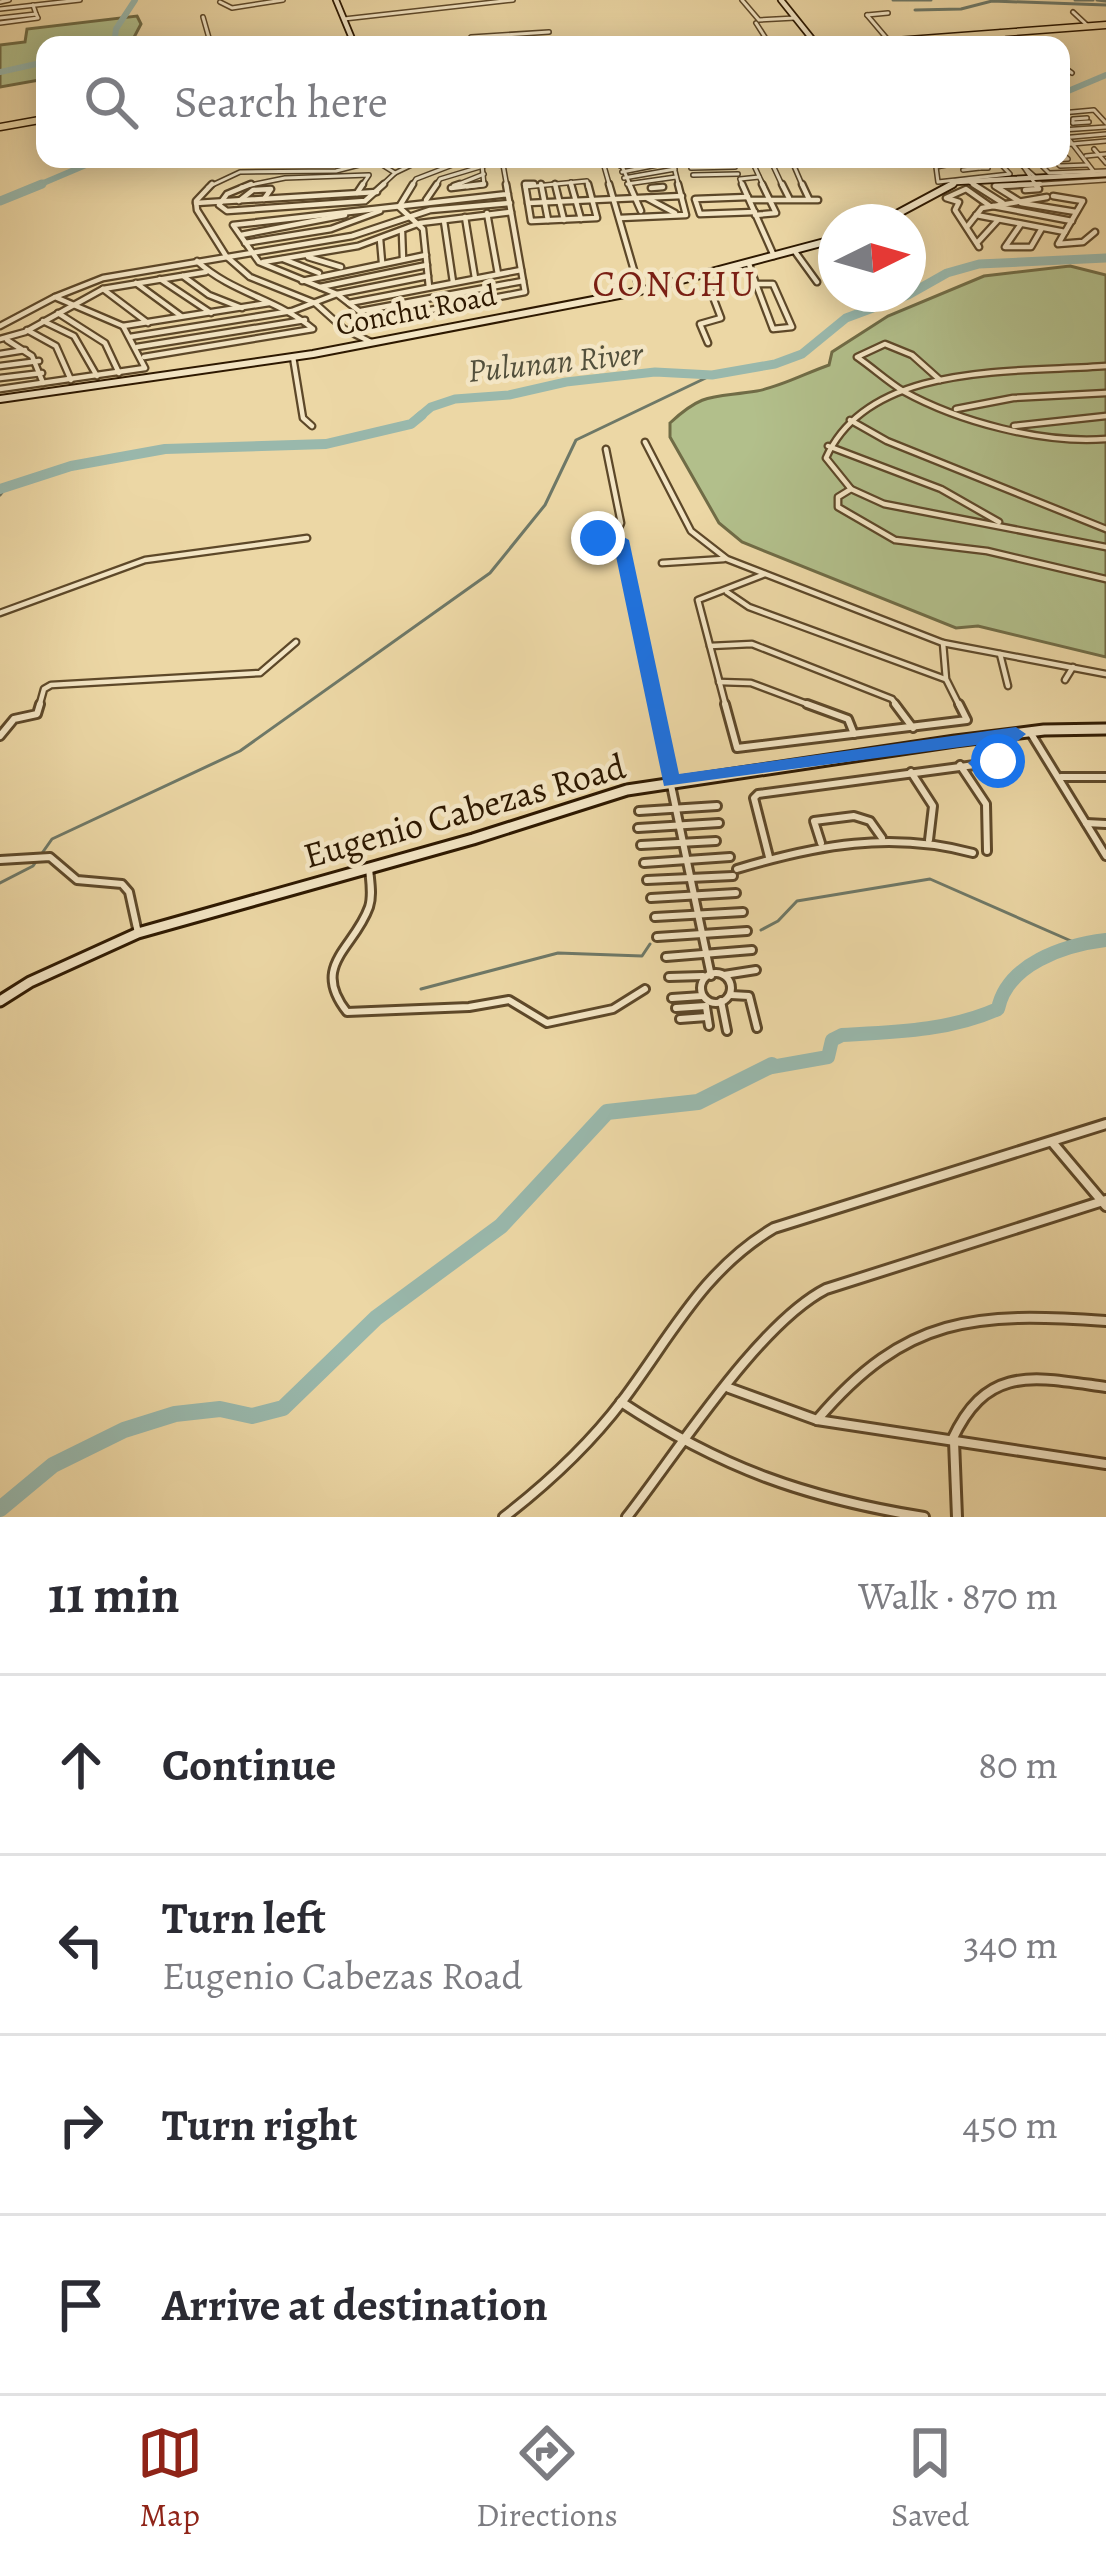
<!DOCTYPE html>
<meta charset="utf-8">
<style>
body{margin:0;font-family:Alegreya,serif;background:#f7f7f7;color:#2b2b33}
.compass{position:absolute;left:818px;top:204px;width:108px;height:108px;border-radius:50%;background:#fff;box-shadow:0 6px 30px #0003;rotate:85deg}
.stop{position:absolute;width:36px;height:36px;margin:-27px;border:9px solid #1a73e8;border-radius:50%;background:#fff}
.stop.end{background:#1a73e8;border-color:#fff;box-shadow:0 3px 12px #0008}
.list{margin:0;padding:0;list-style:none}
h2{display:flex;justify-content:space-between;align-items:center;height:156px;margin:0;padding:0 48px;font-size:51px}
h2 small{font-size:39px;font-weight:400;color:#7c7c81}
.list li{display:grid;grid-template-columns:78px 1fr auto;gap:36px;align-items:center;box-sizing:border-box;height:180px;padding:0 48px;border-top:3px solid #e1e1e2}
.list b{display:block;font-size:45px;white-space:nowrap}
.list p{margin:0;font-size:39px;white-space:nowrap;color:#7c7c81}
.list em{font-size:39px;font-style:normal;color:#7c7c81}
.icon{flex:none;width:66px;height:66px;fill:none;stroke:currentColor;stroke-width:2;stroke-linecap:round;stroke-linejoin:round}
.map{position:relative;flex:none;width:1106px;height:1517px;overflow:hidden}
.search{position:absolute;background:#fff;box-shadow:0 6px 30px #0003;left:36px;right:36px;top:36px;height:132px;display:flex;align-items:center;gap:30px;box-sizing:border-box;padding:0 42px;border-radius:24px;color:#7c7c81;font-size:45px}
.sheet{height:876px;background:#fff}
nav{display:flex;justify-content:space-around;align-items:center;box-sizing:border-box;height:168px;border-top:3px solid #e1e1e2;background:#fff;font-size:33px;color:#7c7c81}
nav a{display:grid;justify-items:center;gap:6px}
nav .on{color:#8f2418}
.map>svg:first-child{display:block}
.green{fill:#b2bf8b;stroke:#706c46;stroke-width:3}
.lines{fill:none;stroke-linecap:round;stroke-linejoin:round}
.stream{stroke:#6e7867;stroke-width:3}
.river-far4{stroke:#99b8ac;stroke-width:6}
.river-far3{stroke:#99b8ac;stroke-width:9}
.river-far2{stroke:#99b8ac;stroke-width:10}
.river-far1{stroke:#99b8ac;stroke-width:14}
.river{stroke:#99b8ac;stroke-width:16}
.street-far3-casing{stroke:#5d4829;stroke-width:6}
.street-far2-casing{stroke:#5d4829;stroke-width:9}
.street-far1-casing{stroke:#5d4829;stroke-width:12}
.street-casing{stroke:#5d4829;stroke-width:14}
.secondary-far2-casing{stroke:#2d1800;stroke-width:8}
.secondary-far1-casing{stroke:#2d1800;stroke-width:10}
.secondary-casing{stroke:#2d1800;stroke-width:15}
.primary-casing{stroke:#2d1800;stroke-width:9}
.street-far3{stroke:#f3e5c4;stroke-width:3}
.street-far2{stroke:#f3e5c4;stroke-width:4.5}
.street-far1{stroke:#f3e5c4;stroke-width:6}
.street{stroke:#f3e5c4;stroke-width:8}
.secondary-far2{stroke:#f3e5c4;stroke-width:4.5}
.secondary-far1{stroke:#f3e5c4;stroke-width:6}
.secondary{stroke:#f3e5c4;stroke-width:9}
.primary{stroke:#ecd7a5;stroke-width:6}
.route{fill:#1a73e8}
.labels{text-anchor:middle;stroke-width:9;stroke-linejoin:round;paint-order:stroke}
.far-street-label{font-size:30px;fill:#2d1800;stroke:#f3e5c4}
.far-water-label{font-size:33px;font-style:italic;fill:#53503c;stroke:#f3e5c4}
.far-quarter-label{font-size:36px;letter-spacing:3px;fill:#7a1f14;stroke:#f3e5c4}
.street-label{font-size:36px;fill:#2d1800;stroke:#f3e5c4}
</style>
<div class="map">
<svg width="1106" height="1517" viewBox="0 0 1106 1517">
<rect width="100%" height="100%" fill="#ecd7a5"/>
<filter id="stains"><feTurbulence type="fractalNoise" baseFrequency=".00167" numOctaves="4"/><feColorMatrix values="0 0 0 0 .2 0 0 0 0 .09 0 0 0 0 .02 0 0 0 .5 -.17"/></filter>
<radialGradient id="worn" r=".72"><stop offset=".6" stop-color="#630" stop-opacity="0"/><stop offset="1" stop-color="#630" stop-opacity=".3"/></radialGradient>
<g class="green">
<polygon points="137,16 141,24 130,45 45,45 45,79 0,87 0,45 25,42 27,29"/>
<path d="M1070 266 1106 275V657L978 626 956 628 742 542 719 523 670 437V423C704 391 714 398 757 391 780 387 806 373 829 365L832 352 888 316 984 276Z"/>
</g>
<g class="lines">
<g class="stream">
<polyline points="893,0 931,0"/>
<polyline points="1075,0 1093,0"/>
<polyline points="1097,0 1106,1"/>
<polyline points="915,10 961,9 992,1 1106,5"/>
<polyline points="0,495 7,486"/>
<polyline points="0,883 33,866 52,839 240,751 490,573 545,505 576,440 712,375"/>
<polyline points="761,930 778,921 797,901 930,879 1078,944"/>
<polyline points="421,989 558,953 642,956 650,944"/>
</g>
<g class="river-far4">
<polyline points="114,45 116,29 135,0"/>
<polyline points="0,72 45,62"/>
<polyline points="1061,94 1106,75"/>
<polyline points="34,187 100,159"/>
</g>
<g class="river-far3">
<polyline points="0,201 42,184"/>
<polyline points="418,418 431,407 455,399 509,395 566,382 655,372 712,375 775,364 802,354 846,318 908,295 947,273 979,264 1106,258"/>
</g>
<polyline class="river-far2" points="0,489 71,466 165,449 326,444 411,424 422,415"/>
<path class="river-far1" d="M766 1068 828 1057 832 1040 842 1035C895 1032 949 1031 998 1009 1007 964 1064 945 1106 940"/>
<polyline class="river" points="0,1509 53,1465 124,1430 175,1414 220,1409 252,1416 283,1408 376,1318 501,1226 607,1112 698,1102 772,1065"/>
<defs>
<g id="street-far3">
<polyline points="742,0 759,20 795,18"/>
<polyline points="0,2 9,0"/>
<polyline points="220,2 232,8 283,0"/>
<polyline points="0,9 80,0"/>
<polyline points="1073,12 1088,26"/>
<polyline points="867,15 889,41"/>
<polyline points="867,15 888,13"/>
<polyline points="203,17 211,45"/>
<polyline points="0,18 36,14 33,5"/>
<polyline points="344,19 513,0"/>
<polyline points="0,23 38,18 36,14"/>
<polyline points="756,23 770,45"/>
<polyline points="1000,32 1011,45"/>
<polyline points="478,45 471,37 549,32"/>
<polyline points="1061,65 1072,73"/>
<polyline points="1061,113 1094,110 1106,123"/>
<polyline points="1073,123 1073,119 1087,118"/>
<polyline points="1073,123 1089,122"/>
<polyline points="1061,129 1094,172"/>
<polyline points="1062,130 1106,127"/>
<polyline points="1061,138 1106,134"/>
<polyline points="1061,145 1106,141"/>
<polyline points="1094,149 1106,163"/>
<polyline points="1086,156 1106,154"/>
<polyline points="502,159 507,187"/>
<polyline points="602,159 610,187"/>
<polyline points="619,159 631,187"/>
<polyline points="672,159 679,187"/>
<polyline points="751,159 764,187"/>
<polyline points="770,159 783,187"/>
<polyline points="791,159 803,187"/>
<polyline points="955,159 956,163 936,167 938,182 1010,174 996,159"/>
<polyline points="1015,159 1034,176"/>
<polyline points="1035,159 1049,173 1106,171"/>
<polyline points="1053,159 1060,166 1088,165"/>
<polyline points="1054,160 1068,159 1061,153"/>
<polyline points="376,161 395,173"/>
<polyline points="690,162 732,161"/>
<polyline points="620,166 656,159"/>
<polyline points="1024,167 1037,187"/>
<polyline points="691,168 735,167"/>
<polyline points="980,168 988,168 983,162"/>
<polyline points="963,170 980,168"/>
<polyline points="622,172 672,162"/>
<polyline points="693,175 738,174"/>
<polyline points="624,178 675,169"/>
<polyline points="967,180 977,187"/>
<polyline points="571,182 572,187"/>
<polyline points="627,184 676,177"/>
<polyline points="454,186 484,174"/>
<polyline points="208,187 240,172 336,171 382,159"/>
<polyline points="241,187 285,178 369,175 361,187"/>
<polyline points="380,187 395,173 424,159"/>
<polyline points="411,187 416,179 468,159"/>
<polyline points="435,187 440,179 503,160"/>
<polyline points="467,187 484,185 482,165"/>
<polyline points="525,187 587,181 588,187"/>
<polyline points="743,187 740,179 759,177"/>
<polyline points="996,187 1106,180"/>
</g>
<g id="street-far2">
<polyline points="212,184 196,201 197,210 226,256 250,277 315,303 344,329 371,342"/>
<polyline points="251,184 227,194 219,205 227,211 365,201 384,184"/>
<polyline points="413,184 399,207 423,229 429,287"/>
<polyline points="506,184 525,292 372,321 337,294 259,262 233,225 508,194"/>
<polyline points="534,184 525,184 531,221 597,218 588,184"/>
<polyline points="541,184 548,220"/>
<polyline points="555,184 564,220"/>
<polyline points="571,184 581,219"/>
<polyline points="609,184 640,291"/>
<polyline points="629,184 641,211"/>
<polyline points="742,184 774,256"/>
<polyline points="782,184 789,198"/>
<polyline points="802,184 809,199"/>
<polyline points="973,184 1003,203"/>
<polyline points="454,186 460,184"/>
<polyline points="451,188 484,184"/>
<polyline points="651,188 663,187"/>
<polyline points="1025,190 1039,189 1035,184"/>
<polyline points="357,193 363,184"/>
<polyline points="1053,196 1083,201 1058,244 1083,242 1095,232"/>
<polyline points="748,197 695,199 700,214 755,212"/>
<polyline points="647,198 675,213"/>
<polyline points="426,200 437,184"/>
<polyline points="750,200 818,200"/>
<polyline points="239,201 253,190 271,189 264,199"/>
<polyline points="1019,201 995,186 1040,184"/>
<polyline points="196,203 377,192"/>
<polyline points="528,203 682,196"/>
<polyline points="1021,203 1076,212"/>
<polyline points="993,206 1072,221"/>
<polyline points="487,213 498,274"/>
<polyline points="755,215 776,213 762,184"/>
<polyline points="976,215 1065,232"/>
<polyline points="465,217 475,278"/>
<polyline points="620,218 686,215 678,184"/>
<polyline points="444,221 453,282"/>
<polyline points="1021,224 1005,247 1031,247 1042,228"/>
<polyline points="967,227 982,208 1047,197"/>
<polyline points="402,232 403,259"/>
<polyline points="241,235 345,215"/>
<polyline points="380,239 382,262"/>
<polyline points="245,243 331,229 380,211"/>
<polyline points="977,243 998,220"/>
<polyline points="979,247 955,210 959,202 946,198 966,189 990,206"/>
<polyline points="796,253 817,282"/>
<polyline points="308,257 341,267"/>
<polyline points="283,259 319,273"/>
<polyline points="263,262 358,246 420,223 511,212"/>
<polyline points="749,264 756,284"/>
<polyline points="183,276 209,295 242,308"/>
<polyline points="705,276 721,318 700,324 708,343"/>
<polyline points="160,279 211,313"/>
<polyline points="302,281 426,255"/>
<polyline points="136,283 181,316"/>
<polygon points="756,284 773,284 792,327 773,329"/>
<polyline points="320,287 427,265"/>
<polyline points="103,289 148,323"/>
<polyline points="55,297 103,278 352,236 430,210 510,203"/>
<polyline points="349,303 521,270"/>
<polyline points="361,311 523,281"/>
<polyline points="58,313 105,343 119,373"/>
<polyline points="43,321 74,336 97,376"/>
<polyline points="0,326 55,297 123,326 145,368 0,389"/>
<polyline points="123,326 269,303"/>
<polyline points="27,330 56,346 71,380"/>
<polyline points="130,337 292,311 337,294 428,276"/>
<polyline points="0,339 25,332 103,289 206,272"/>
<polyline points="7,340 32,356 43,383"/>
<polyline points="137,347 305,320"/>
<polyline points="0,354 25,350"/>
<path d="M144 357 313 329C278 299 231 293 197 261"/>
<polyline points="293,357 303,418 312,426"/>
<polyline points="0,366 39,361"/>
<path d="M1106 366C1016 373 869 361 826 458L851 489 884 504 1106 547"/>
<polyline points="0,378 42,373"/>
<path d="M940 380 912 355 885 344 857 357C873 368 887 381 903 391 959 422 1043 444 1106 439"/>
<polyline points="956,409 1013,398 1106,393"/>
<polyline points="850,420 887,441 1106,529"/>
<polyline points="1014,426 1106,416"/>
<polyline points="645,442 691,531 727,559 943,643 1106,674"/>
<polyline points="828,446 941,489 999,522"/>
<polyline points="606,449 621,523 616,535"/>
<polyline points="851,489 838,497 838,507 895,540 987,551 1106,579"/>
<circle cx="609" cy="540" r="8"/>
<polyline points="620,542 655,707"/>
<polyline points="662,563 724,559"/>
<polyline points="727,592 749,607 945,679"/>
<polyline points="0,613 145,560 307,538"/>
<polyline points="943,643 946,679 960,707"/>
<polyline points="710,646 752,644 892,699 898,707"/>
<polyline points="1000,654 1008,686"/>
<polyline points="1065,680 1073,667"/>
<polyline points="719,682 751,683 815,707"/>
<polyline points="39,707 44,689 51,685 260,673 296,642"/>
<polyline points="726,707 698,600 765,574"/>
</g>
<g id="street-far1">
<polyline points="654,704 711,976"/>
<polyline points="725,704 737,748 967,720 959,704"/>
<polyline points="807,704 848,719 854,734"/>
<polyline points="895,704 913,728"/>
<polyline points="1030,732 1106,856"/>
<polyline points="0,736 14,719 37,714 40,704"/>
<polyline points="978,763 1016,733"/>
<polyline points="960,765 986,804 987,851"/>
<polyline points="911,772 933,806 929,840"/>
<polyline points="1061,777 1106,777"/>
<polyline points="639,811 717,806"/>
<polyline points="1086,823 1106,824"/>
<polyline points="638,828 719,823"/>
<polyline points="821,843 814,821 854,816 870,821 882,838"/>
<polyline points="641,845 716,841"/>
<polyline points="769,857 754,798 758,794 997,762"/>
<polyline points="0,860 50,857 77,880 122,884 129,892 138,933"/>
<polyline points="644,863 730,857"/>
<path d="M369 868C370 881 373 895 369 907 354 949 310 965 347 1012L469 1007 509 1000 547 1023 613 1009 645 989"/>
<path d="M737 869C817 845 891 831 973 853"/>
<polyline points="647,880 733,876"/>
<polyline points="651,898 736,893"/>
<polyline points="655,917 743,912"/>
<polyline points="657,937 747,931"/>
<polyline points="666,957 752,950"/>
<circle cx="716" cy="988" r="15"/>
<polyline points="724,975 756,970"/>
<polyline points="669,977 703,976"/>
<polyline points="731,995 749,996 757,1028"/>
<polyline points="672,998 702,996"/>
<polyline points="721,1001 727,1031"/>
<polyline points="706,1007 709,1026"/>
<polyline points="676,1008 706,1006"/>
<polyline points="680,1019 707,1017"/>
</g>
<g id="street">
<polyline points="1052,1142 1106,1206"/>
<polyline points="729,1388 817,1420 1106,1464"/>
<path d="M621 1402C721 1468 806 1498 924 1517"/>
<path d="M817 1420C906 1315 976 1312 1106 1321"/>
<path d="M952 1440C987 1364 1033 1377 1106 1387"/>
<polyline points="954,1441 957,1517"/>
<path d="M504 1517C548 1483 589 1445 623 1400 671 1336 703 1270 774 1228L1106 1124"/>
<path d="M627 1517C677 1453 758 1324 826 1289L1106 1200"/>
</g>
<g id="secondary-far2">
<polyline points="336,0 353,41 382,45"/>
<polyline points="781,0 817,45"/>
<polyline points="948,187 956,182 1106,174"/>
</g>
<g id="secondary-far1">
<polyline points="882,222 953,184"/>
<polyline points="0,399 313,354 640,291 836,239"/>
</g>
<polyline id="secondary" points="0,1001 30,982 138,933 473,839 627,790 955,741 1044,730 1106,729"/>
<g id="primary">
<polyline points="842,45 1106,25"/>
<polyline points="0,127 45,119"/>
</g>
</defs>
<use href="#street-far3" class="street-far3-casing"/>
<use href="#street-far2" class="street-far2-casing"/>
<use href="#street-far1" class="street-far1-casing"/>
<use href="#street" class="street-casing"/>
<use href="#secondary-far2" class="secondary-far2-casing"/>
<use href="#secondary-far1" class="secondary-far1-casing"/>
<use href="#secondary" class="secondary-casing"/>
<use href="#primary" class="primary-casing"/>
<use href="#street-far3" class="street-far3"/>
<use href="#street-far2" class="street-far2"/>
<use href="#street-far1" class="street-far1"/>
<use href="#street" class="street"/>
<use href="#secondary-far2" class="secondary-far2"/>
<use href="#secondary-far1" class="secondary-far1"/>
<use href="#secondary" class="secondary"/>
<use href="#primary" class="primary"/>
</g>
<path class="route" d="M610 529 629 540 679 774 1016 727 1026 734 1000 756 1007 761C999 771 976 773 968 763L991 743 664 786 613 542 590 538Z"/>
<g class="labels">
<g class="far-street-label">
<text transform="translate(416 310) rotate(-11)" y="10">Conchu Road</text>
</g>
<g class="far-water-label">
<text transform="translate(555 361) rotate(-6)" y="12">Pulunan River</text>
</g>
<g class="far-quarter-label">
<text x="675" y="296">CONCHU</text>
</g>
<g class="street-label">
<text transform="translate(464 810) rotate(-16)" y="13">Eugenio Cabezas Road</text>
</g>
</g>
<rect width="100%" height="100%" filter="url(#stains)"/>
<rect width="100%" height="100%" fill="url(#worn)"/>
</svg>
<svg class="compass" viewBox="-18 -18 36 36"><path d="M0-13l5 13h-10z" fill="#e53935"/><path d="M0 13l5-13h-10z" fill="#7c7c81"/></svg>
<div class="stop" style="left:998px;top:761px"></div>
<div class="stop end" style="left:598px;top:538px"></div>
<div class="search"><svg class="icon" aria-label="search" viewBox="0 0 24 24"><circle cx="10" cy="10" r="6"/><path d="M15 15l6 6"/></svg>Search here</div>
</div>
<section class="sheet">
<h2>11 min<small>Walk · 870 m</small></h2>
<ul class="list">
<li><svg class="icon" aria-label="ahead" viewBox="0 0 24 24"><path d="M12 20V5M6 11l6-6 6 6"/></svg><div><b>Continue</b></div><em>80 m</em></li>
<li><svg class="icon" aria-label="left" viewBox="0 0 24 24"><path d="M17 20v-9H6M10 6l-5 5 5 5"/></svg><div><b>Turn left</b><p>Eugenio Cabezas Road</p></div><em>340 m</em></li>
<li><svg class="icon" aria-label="right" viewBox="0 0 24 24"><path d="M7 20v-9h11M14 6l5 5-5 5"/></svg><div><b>Turn right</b></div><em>450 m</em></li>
<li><svg class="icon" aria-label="arrive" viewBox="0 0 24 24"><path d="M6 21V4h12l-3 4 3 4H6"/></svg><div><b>Arrive at destination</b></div></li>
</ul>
</section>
<nav>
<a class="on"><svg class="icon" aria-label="map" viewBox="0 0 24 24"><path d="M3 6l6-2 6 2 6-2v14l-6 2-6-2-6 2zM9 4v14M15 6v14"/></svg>Map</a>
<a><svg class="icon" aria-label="directions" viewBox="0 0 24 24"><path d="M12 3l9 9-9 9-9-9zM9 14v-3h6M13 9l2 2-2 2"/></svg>Directions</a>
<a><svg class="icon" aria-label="saved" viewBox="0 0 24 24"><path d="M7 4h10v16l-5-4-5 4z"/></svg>Saved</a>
</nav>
